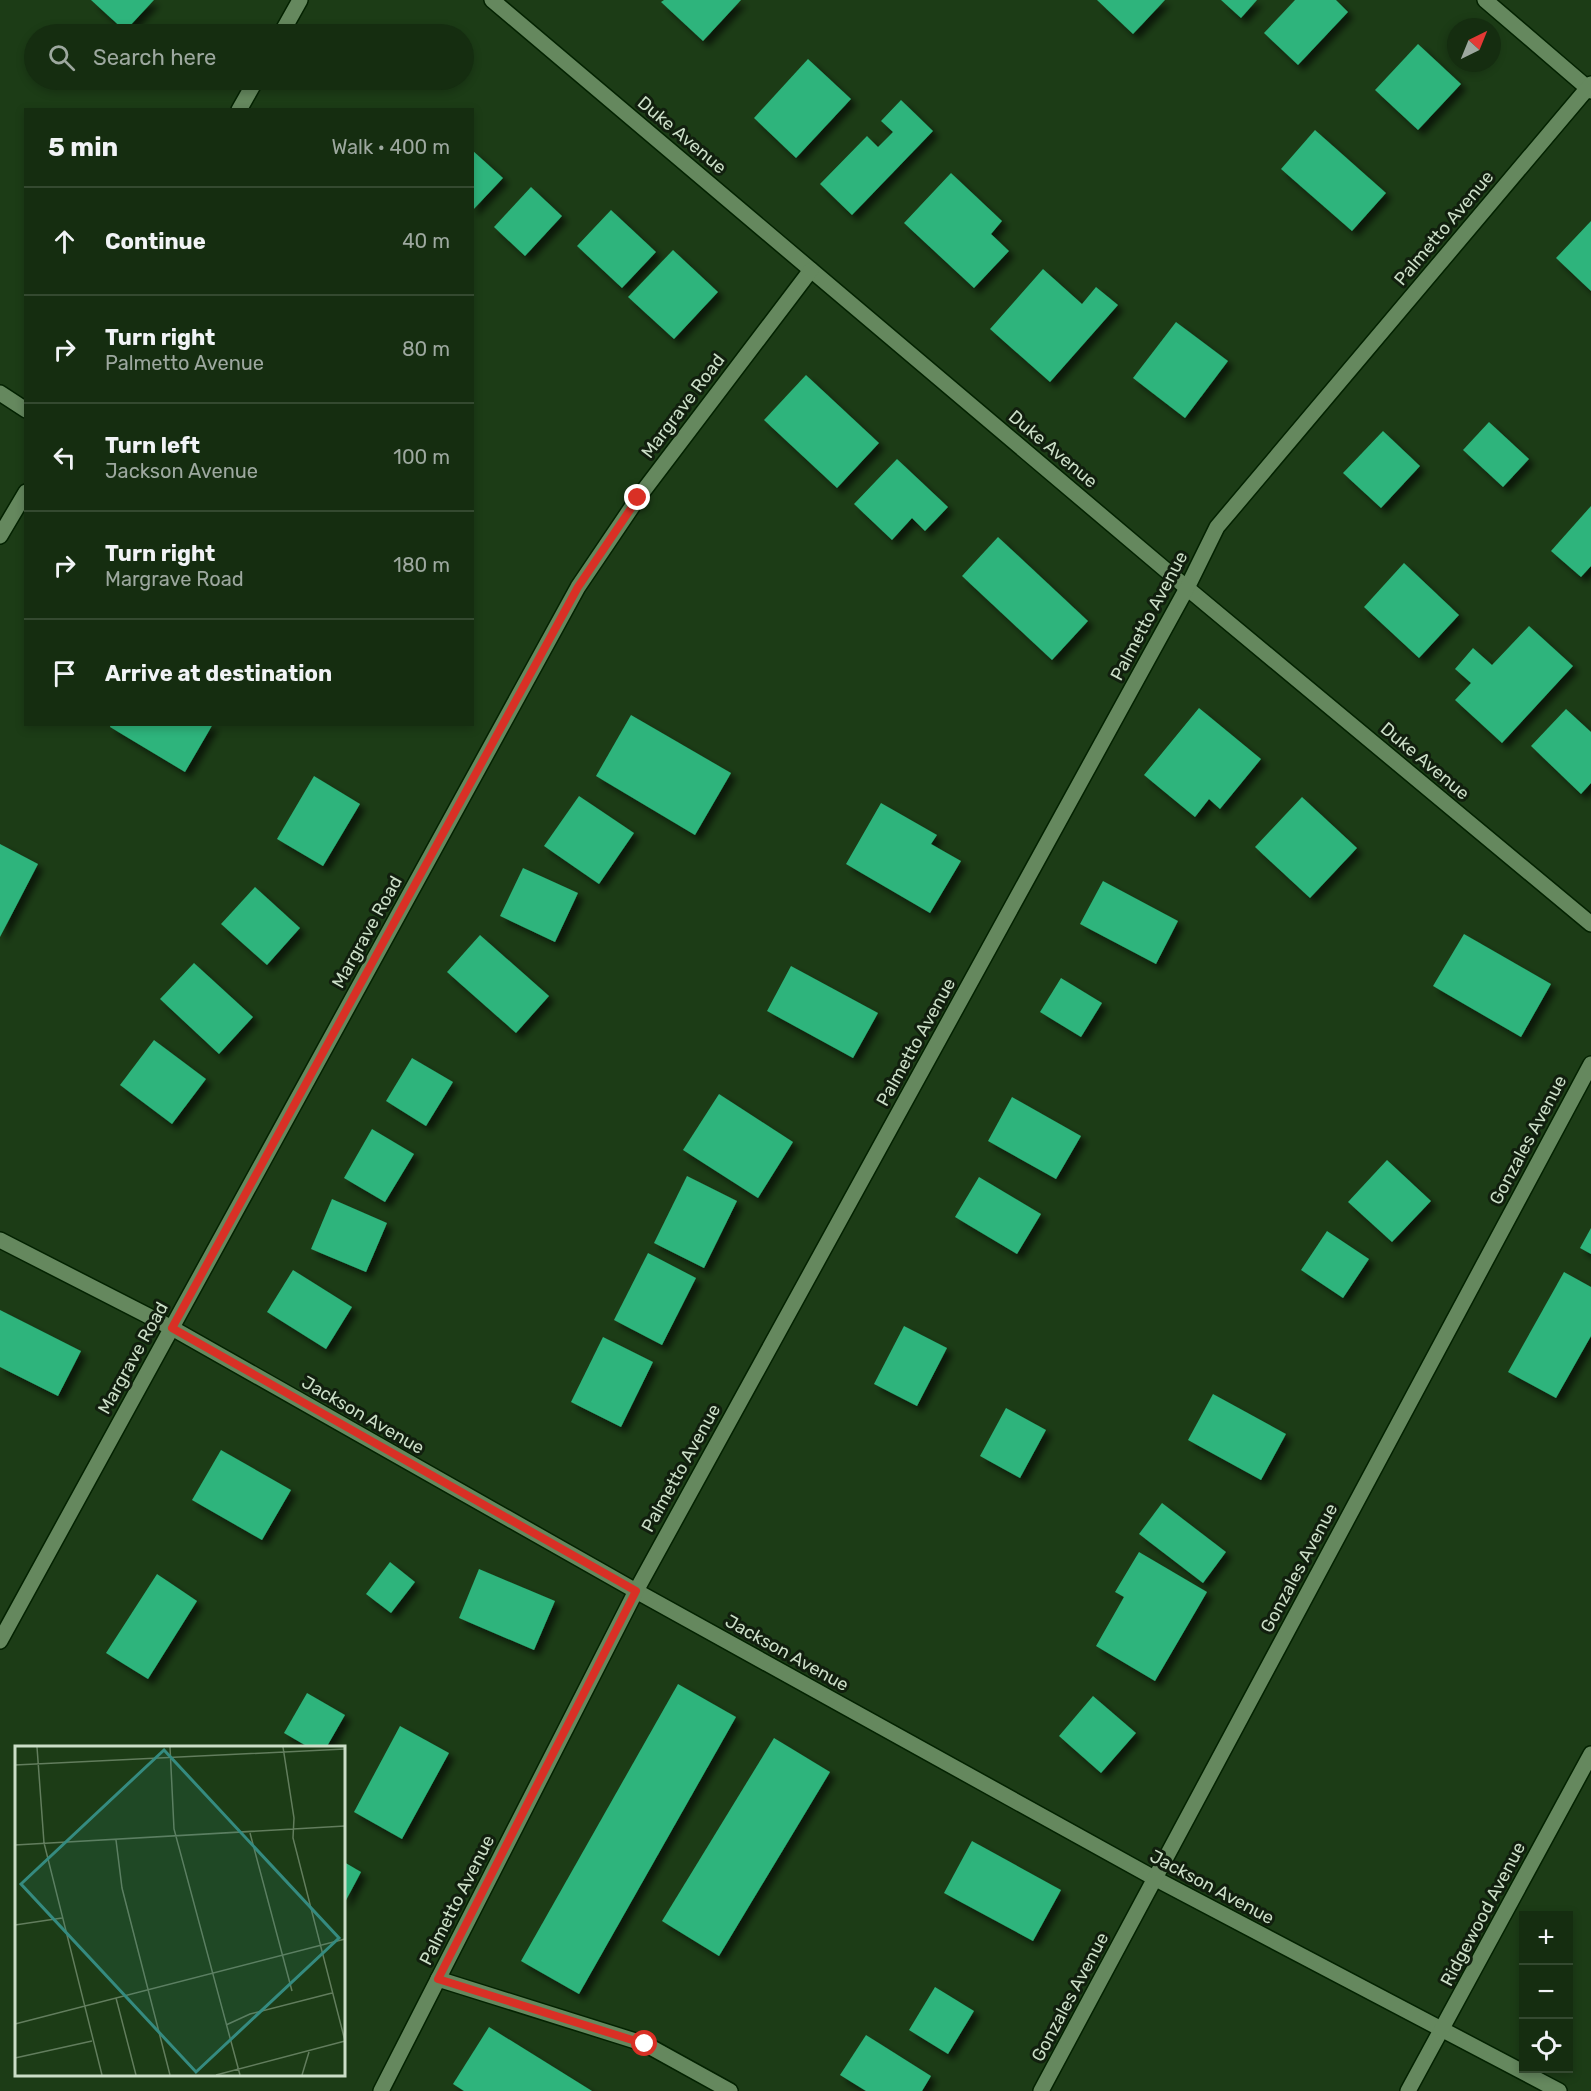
<!DOCTYPE html>
<meta charset="utf-8">
<style>
body{margin:0;font-family:Rubik,sans-serif;background:#1e3519;color:#f1f3f6}
.controls{position:absolute;right:18px;bottom:18px;display:grid;overflow:hidden;border-radius:0px;box-shadow:0 3px 9px #0003}
.controls button{width:54px;height:54px;display:grid;place-items:center;padding:0;border:0;border-bottom:2px solid #344930;background:#152d10;color:#f1f3f6;font:30px sans-serif}
.compass{position:absolute;left:1447px;top:18px;width:54px;height:54px;border-radius:50%;background:#152d10;box-shadow:0 3px 9px #0003;rotate:43deg}
.stop{position:absolute;width:18px;height:18px;margin:-14px;border:4px solid #d93025;border-radius:50%;background:#fff}
.stop.end{background:#d93025;border-color:#fff;box-shadow:0 2px 6px #0008}
.list{margin:0;padding:0;list-style:none}
h2{display:flex;justify-content:space-between;align-items:center;height:78px;margin:0;padding:0 24px;font-size:26px}
h2 small{font-size:20px;font-weight:400;color:#9da89f}
.list li{display:grid;grid-template-columns:39px 1fr auto;gap:18px;align-items:center;box-sizing:border-box;height:108px;padding:0 24px;border-top:2px solid #344930}
.list b{display:block;font-size:22px;white-space:nowrap}
.list p{margin:0;font-size:20px;white-space:nowrap;color:#9da89f}
.list em{font-size:20px;font-style:normal;color:#9da89f}
.icon{flex:none;width:33px;height:33px;fill:none;stroke:currentColor;stroke-width:2;stroke-linecap:round;stroke-linejoin:round}
.map{position:relative;flex:none;width:1591px;height:2091px;overflow:hidden}
.search{position:absolute;background:#152d10;box-shadow:0 3px 9px #0003;left:24px;top:24px;width:450px;height:66px;display:flex;align-items:center;gap:15px;box-sizing:border-box;padding:0 21px;border-radius:33px;color:#9da89f;font-size:22px}
.panel{position:absolute;background:#152d10;box-shadow:0 3px 9px #0003;left:24px;top:108px;width:450px;height:618px;border-radius:0px}
.map>svg:first-child{display:block}
.building{fill:#2db47b;filter:url(#shadow)}
.lines{fill:none;stroke-linecap:round;stroke-linejoin:round}
.minor-casing{stroke:#032200;stroke-width:18}
.minor{stroke:#65885e;stroke-width:15}
.route{stroke:#d93025;stroke-width:8}
.labels{text-anchor:middle;stroke-width:6;stroke-linejoin:round;paint-order:stroke}
.street-label{font-size:18px;fill:#cbdec7;stroke:#111f0e}
.inset-road{fill:none;stroke:#627d5d;stroke-width:1.5}
.view{fill:#358b80;fill-opacity:0.15;stroke:#358b80;stroke-width:3}
.inset-edge{fill:none;stroke:#cbdec7;stroke-width:3}
</style>
<div class="map">
<svg width="1591" height="2091" viewBox="0 0 1591 2091">
<defs>
<filter id="shadow"><feDropShadow dx="5.5" dy="5.5" stdDeviation="3" flood-color="#0009"/></filter>
</defs>
<rect width="100%" height="100%" fill="#1c3c16"/>
<g class="building">
<polygon points="91,0 154,0 125,31"/>
<polygon points="664,0 741,0 703,41 661,2"/>
<polygon points="1097,0 1165,0 1133,34"/>
<polygon points="1221,0 1257,0 1241,18"/>
<polygon points="1295,0 1336,0 1348,12 1298,65 1264,33"/>
<polygon points="1418,44 1461,84 1418,130 1375,90"/>
<polygon points="808,59 851,99 796,158 754,118"/>
<polygon points="901,100 933,131 852,215 820,184 867,136 878,147 893,132 881,121"/>
<polygon points="1315,130 1386,193 1352,231 1281,169"/>
<polygon points="472,150 503,178 472,211"/>
<polygon points="951,173 1002,221 991,234 1009,251 974,288 904,223"/>
<polygon points="531,187 562,216 525,256 494,227"/>
<polygon points="611,210 656,252 622,288 577,246"/>
<polygon points="1591,221 1591,291 1556,258"/>
<polygon points="673,250 718,292 674,339 628,297"/>
<polygon points="1043,269 1082,304 1096,287 1118,305 1050,382 990,329"/>
<polygon points="1176,322 1228,361 1185,418 1133,378"/>
<polygon points="806,375 879,443 837,488 764,420"/>
<polygon points="1489,422 1529,459 1503,487 1463,450"/>
<polygon points="1383,431 1420,466 1381,508 1343,473"/>
<polygon points="897,459 948,507 925,531 912,518 892,540 854,504"/>
<polygon points="1591,506 1591,566 1581,577 1551,551"/>
<polygon points="998,537 1088,621 1052,660 962,576"/>
<polygon points="1404,563 1459,615 1419,658 1364,607"/>
<polygon points="1529,626 1573,666 1502,743 1455,700 1471,683 1455,669 1473,648 1492,665"/>
<polygon points="1199,708 1261,759 1220,809 1209,799 1195,817 1144,775"/>
<polygon points="1566,709 1591,732 1591,783 1581,794 1531,746"/>
<polygon points="631,715 731,773 695,835 596,776"/>
<polygon points="111,724 213,724 185,772 110,727"/>
<polygon points="314,776 360,804 323,866 277,839"/>
<polygon points="579,796 634,833 599,884 544,846"/>
<polygon points="1302,797 1357,848 1310,898 1255,847"/>
<polygon points="881,803 937,835 931,844 961,861 930,913 846,864"/>
<polygon points="0,844 38,864 0,937"/>
<polygon points="523,868 578,893 555,942 500,916"/>
<polygon points="1103,881 1178,921 1156,964 1080,924"/>
<polygon points="255,887 300,928 267,965 221,924"/>
<polygon points="1464,934 1551,984 1521,1037 1433,986"/>
<polygon points="480,935 549,996 516,1033 447,972"/>
<polygon points="194,963 253,1017 219,1054 160,999"/>
<polygon points="791,966 878,1013 853,1058 767,1011"/>
<polygon points="1061,978 1102,1003 1081,1037 1040,1012"/>
<polygon points="154,1040 206,1079 172,1124 120,1085"/>
<polygon points="412,1058 453,1082 426,1126 386,1101"/>
<polygon points="719,1094 793,1142 758,1198 683,1150"/>
<polygon points="1012,1097 1081,1136 1056,1179 988,1141"/>
<polygon points="372,1129 414,1154 385,1202 344,1178"/>
<polygon points="1387,1160 1431,1201 1392,1242 1348,1202"/>
<polygon points="687,1176 737,1201 704,1268 654,1243"/>
<polygon points="979,1177 1041,1214 1017,1254 955,1217"/>
<polygon points="332,1199 387,1223 366,1272 311,1249"/>
<polygon points="1591,1228 1591,1254 1580,1248"/>
<polygon points="1327,1231 1369,1259 1343,1298 1301,1270"/>
<polygon points="648,1253 696,1278 662,1345 614,1320"/>
<polygon points="293,1270 352,1307 326,1349 267,1312"/>
<polygon points="1564,1272 1591,1287 1591,1336 1556,1398 1508,1372"/>
<polygon points="0,1310 81,1351 58,1396 0,1367"/>
<polygon points="904,1326 947,1348 917,1406 874,1384"/>
<polygon points="603,1337 653,1362 621,1427 571,1402"/>
<polygon points="1213,1394 1286,1434 1261,1480 1188,1440"/>
<polygon points="1006,1408 1046,1430 1020,1478 980,1456"/>
<polygon points="221,1450 291,1490 262,1540 192,1500"/>
<polygon points="1162,1503 1226,1552 1203,1583 1139,1534"/>
<polygon points="1139,1552 1207,1592 1155,1681 1096,1646 1124,1597 1115,1592"/>
<polygon points="390,1562 415,1582 391,1613 366,1594"/>
<polygon points="479,1569 555,1601 534,1650 459,1618"/>
<polygon points="157,1574 197,1601 148,1679 106,1653"/>
<polygon points="678,1684 736,1717 579,1994 521,1961"/>
<polygon points="307,1693 345,1715 326,1748 310,1748 284,1733"/>
<polygon points="1093,1696 1136,1733 1101,1773 1059,1736"/>
<polygon points="400,1726 449,1753 402,1839 354,1812"/>
<polygon points="774,1738 830,1772 719,1956 662,1921"/>
<polygon points="972,1841 1061,1890 1033,1941 944,1893"/>
<polygon points="344,1862 361,1872 344,1904"/>
<polygon points="935,1987 974,2011 948,2054 909,2030"/>
<polygon points="489,2027 592,2091 464,2091 453,2084"/>
<polygon points="866,2035 931,2076 922,2091 866,2091 840,2075"/>
</g>
<g class="lines">
<defs>
<g id="minor">
<polyline points="492,0 1187,588 1591,924"/>
<polyline points="1485,0 1591,91"/>
<polyline points="281,34 300,0"/>
<polyline points="239,110 256,80"/>
<polyline points="0,393 26,410"/>
<polyline points="0,536 26,492"/>
<polyline points="0,1240 172,1328 636,1591 1156,1879 1559,2091"/>
<polyline points="0,1641 578,587 638,498 811,270"/>
<polyline points="438,1979 645,2044 730,2091"/>
<polyline points="381,2091 636,1591 1187,588 1217,527 1591,84"/>
<polyline points="1041,2091 1591,1064"/>
<polyline points="1408,2091 1591,1754"/>
</g>
</defs>
<use href="#minor" class="minor-casing"/>
<use href="#minor" class="minor"/>
</g>
<g class="lines">
<polyline class="route" points="638,498 578,587 172,1328 636,1591 438,1979 645,2044"/>
</g>
<g class="labels">
<g class="street-label">
<text transform="translate(682 135) rotate(40)" y="6">Duke Avenue</text>
<text transform="translate(1444 228) rotate(-50)" y="6">Palmetto Avenue</text>
<text transform="translate(683 406) rotate(-53)" y="6">Margrave Road</text>
<text transform="translate(1053 449) rotate(40)" y="6">Duke Avenue</text>
<text transform="translate(1149 616) rotate(-62)" y="6">Palmetto Avenue</text>
<text transform="translate(1425 761) rotate(40)" y="6">Duke Avenue</text>
<text transform="translate(367 932) rotate(-61)" y="6">Margrave Road</text>
<text transform="translate(916 1042) rotate(-61)" y="6">Palmetto Avenue</text>
<text transform="translate(1528 1140) rotate(-62)" y="6">Gonzales Avenue</text>
<text transform="translate(133 1358) rotate(-61)" y="6">Margrave Road</text>
<text transform="translate(363 1415) rotate(30)" y="6">Jackson Avenue</text>
<text transform="translate(681 1468) rotate(-61)" y="6">Palmetto Avenue</text>
<text transform="translate(1299 1568) rotate(-62)" y="6">Gonzales Avenue</text>
<text transform="translate(787 1653) rotate(29)" y="6">Jackson Avenue</text>
<text transform="translate(1212 1887) rotate(28)" y="6">Jackson Avenue</text>
<text transform="translate(457 1900) rotate(-63)" y="6">Palmetto Avenue</text>
<text transform="translate(1483 1914) rotate(-62)" y="6">Ridgewood Avenue</text>
<text transform="translate(1070 1997) rotate(-62)" y="6">Gonzales Avenue</text>
</g>
</g>
<g transform="translate(15 1746)">
<rect width="330" height="330" fill="#1c3c16"/>
<path class="inset-road" d="M22 1 29 97 87 329M155 1 159 83 225 329M268 1 279 72 278 92 330 295M0 19 330 3M235 87 277 245M101 94 107 142 155 329M0 99 330 80M0 179 47 172M101 252 121 329M0 278 330 193M211 279 235 268 317 247M0 312 77 295M201 329 330 295M287 329 294 306"/>
<path class="view" d="M149 4 324 192 181 326 6 138Z"/>
<rect width="330" height="330" class="inset-edge"/>
</g>
</svg>
<div class="controls">
<button>+</button>
<button>−</button>
<button><svg class="icon" aria-label="locate" viewBox="0 0 24 24"><circle cx="12" cy="12" r="6"/><path d="M12 2v4M12 18v4M2 12h4M18 12h4"/></svg></button>
</div>
<svg class="compass" viewBox="-18 -18 36 36"><path d="M0-13l5 13h-10z" fill="#e53935"/><path d="M0 13l5-13h-10z" fill="#9da89f"/></svg>
<div class="stop" style="left:645px;top:2044px"></div>
<div class="stop end" style="left:638px;top:498px"></div>
<div class="search"><svg class="icon" aria-label="search" viewBox="0 0 24 24"><circle cx="10" cy="10" r="6"/><path d="M15 15l6 6"/></svg>Search here</div>
<section class="panel">
<h2>5 min<small>Walk · 400 m</small></h2>
<ul class="list">
<li><svg class="icon" aria-label="ahead" viewBox="0 0 24 24"><path d="M12 20V5M6 11l6-6 6 6"/></svg><div><b>Continue</b></div><em>40 m</em></li>
<li><svg class="icon" aria-label="right" viewBox="0 0 24 24"><path d="M7 20v-9h11M14 6l5 5-5 5"/></svg><div><b>Turn right</b><p>Palmetto Avenue</p></div><em>80 m</em></li>
<li><svg class="icon" aria-label="left" viewBox="0 0 24 24"><path d="M17 20v-9H6M10 6l-5 5 5 5"/></svg><div><b>Turn left</b><p>Jackson Avenue</p></div><em>100 m</em></li>
<li><svg class="icon" aria-label="right" viewBox="0 0 24 24"><path d="M7 20v-9h11M14 6l5 5-5 5"/></svg><div><b>Turn right</b><p>Margrave Road</p></div><em>180 m</em></li>
<li><svg class="icon" aria-label="arrive" viewBox="0 0 24 24"><path d="M6 21V4h12l-3 4 3 4H6"/></svg><div><b>Arrive at destination</b></div></li>
</ul>
</section>
</div>
